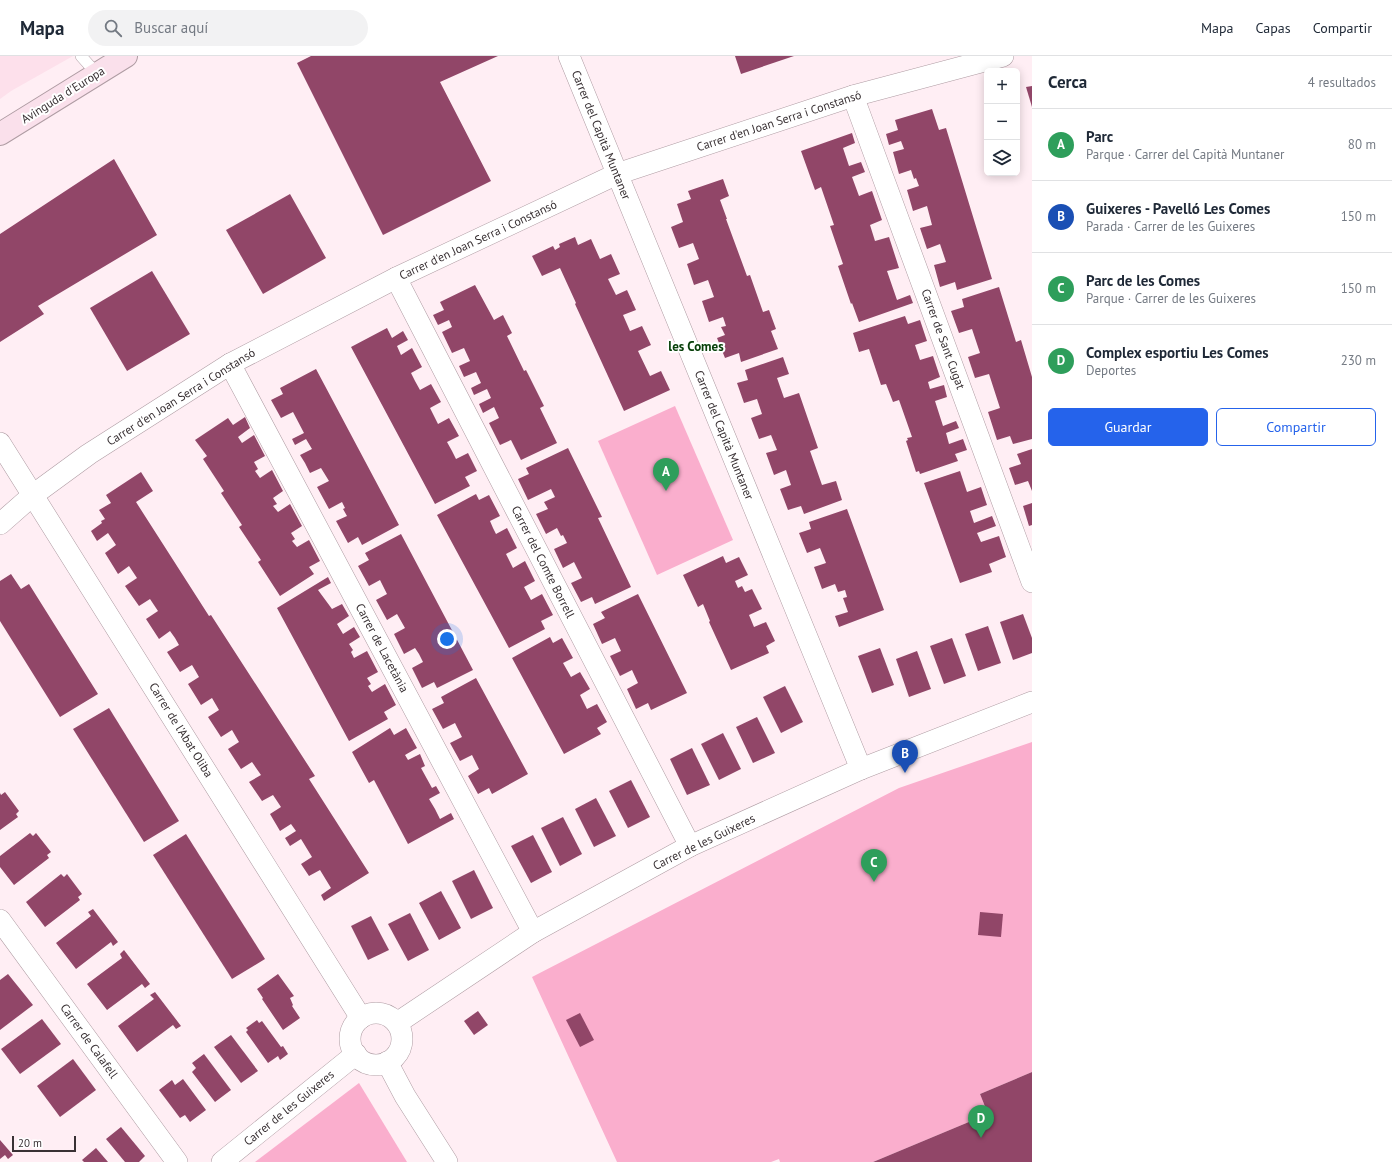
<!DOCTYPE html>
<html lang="es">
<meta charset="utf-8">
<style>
body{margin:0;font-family:"PT Sans",sans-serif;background:#f2f2f3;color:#1f2937}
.controls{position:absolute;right:12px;top:12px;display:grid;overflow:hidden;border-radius:6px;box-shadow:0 2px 10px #0003}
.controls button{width:36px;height:36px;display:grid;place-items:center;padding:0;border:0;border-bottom:1px solid #e0e1e3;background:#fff;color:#1f2937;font:20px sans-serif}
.scale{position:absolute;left:12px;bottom:10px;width:64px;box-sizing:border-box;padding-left:4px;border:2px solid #393134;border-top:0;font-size:11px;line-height:14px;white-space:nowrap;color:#393134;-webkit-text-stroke:3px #fff;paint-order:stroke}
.you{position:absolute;left:447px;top:583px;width:14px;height:14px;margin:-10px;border:3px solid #fff;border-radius:50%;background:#1a73e8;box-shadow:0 0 0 6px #1a73e833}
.badge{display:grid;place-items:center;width:26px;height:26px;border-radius:50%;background:#2563eb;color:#fff;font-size:13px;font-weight:700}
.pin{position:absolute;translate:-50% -33px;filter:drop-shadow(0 1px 2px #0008)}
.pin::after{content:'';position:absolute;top:21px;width:14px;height:12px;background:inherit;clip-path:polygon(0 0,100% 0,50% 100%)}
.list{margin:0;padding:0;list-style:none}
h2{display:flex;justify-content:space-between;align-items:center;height:52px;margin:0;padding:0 16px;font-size:17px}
h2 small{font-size:13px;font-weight:400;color:#747a83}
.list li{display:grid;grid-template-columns:26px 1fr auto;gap:12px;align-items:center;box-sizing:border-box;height:72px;padding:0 16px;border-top:1px solid #e0e1e3}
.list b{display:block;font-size:15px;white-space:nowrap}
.list p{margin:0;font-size:13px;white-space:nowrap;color:#747a83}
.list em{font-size:13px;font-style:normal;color:#747a83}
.actions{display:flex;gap:8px;padding:12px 16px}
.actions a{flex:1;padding:9px 0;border:1px solid #2563eb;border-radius:6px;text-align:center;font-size:14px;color:#2563eb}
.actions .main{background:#2563eb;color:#fff}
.icon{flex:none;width:22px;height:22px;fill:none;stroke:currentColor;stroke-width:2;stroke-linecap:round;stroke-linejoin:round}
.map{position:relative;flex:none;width:1032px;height:1106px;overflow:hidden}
header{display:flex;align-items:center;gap:24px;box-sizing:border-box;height:56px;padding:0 20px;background:#fff;border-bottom:1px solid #e0e1e3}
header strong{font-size:19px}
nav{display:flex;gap:22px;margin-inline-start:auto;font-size:14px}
.search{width:280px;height:36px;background:#f2f2f3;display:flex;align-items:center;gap:10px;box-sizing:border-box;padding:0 14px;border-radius:22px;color:#747a83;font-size:15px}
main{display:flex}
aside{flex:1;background:#fff}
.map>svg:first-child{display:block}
.built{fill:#fde0eb}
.green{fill:#faaecd}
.building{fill:#914668}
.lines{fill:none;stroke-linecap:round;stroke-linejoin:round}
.lane-casing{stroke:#af9ca3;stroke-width:12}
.street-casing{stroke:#af9ca3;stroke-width:22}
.secondary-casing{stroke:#af9ca3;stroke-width:24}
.lane{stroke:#fff;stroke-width:11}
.street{stroke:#fff;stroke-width:21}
.secondary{stroke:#fae0eb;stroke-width:22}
.labels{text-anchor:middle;stroke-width:4;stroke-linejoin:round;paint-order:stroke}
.street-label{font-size:12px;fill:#393134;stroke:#fff}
.neighbourhood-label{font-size:13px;font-weight:bold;fill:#08400a;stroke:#fff}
</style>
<header>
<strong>Mapa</strong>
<div class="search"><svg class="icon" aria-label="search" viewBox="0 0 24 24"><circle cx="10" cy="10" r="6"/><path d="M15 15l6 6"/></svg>Buscar aquí</div>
<nav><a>Mapa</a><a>Capas</a><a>Compartir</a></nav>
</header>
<main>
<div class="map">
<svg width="1032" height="1106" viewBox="0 0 1032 1106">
<rect width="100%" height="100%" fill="#ffeef4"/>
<polygon class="built" points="0,0 73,0 11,35 0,43"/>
<g class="green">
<polygon points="675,350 733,484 657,519 598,385"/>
<polygon points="1032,686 1032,1016 980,1038 988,1058 873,1106 780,1106 779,1103 771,1106 617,1106 532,921 899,732"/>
<polygon points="359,1027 407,1106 255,1106"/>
</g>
<g class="building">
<polygon points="311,0 498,0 440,26 491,125 383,179 297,7"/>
<polygon points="735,0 794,0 741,18"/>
<polygon points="1032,30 1032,51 1026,31"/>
<polygon points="932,53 939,74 946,72 992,223 957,234 955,226 940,231 934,209 946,206 940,188 927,193 920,172 932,169 927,150 913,155 907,134 919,130 916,122 914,123 911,114 899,118 893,96 904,93 901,85 889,89 886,78 898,74 895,64"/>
<polygon points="852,77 855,87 843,92 849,110 861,106 865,116 852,121 859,140 872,135 882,164 870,169 875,185 889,181 899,212 887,215 897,244 910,239 913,247 859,266 852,247 851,248 838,210 843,208 830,170 834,169 821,131 815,134 801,95"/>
<polygon points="114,103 157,179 38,250 44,258 0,286 0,178"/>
<polygon points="723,123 729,140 720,144 727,163 726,163 747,220 750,219 763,256 769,254 776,273 771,275 778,293 741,306 739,297 725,302 717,282 725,279 721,271 726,270 723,261 709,266 702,245 714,241 708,224 694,229 687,208 699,203 693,187 679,192 671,171 683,166 677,148 691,143 688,135"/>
<polygon points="290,138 326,202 263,238 226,174"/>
<polygon points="575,181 578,189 591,183 600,203 611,198 620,218 608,223 616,239 627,234 636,254 623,259 630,275 642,270 651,289 638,295 650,320 661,315 670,334 624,355 575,248 576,247 560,212 542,220 532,200 553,190 555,194 560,191 559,188"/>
<polygon points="152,215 190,278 127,315 90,252"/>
<polygon points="475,229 494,264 503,259 512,277 507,280 524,315 526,314 544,350 540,352 557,387 521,404 511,384 500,389 489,367 499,362 494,351 483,357 479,348 491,342 487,333 474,339 471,332 481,327 476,316 464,321 459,310 470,305 464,292 452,297 442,276 452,271 449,264 438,269 433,259 444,254 440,246"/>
<polygon points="999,231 1016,286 1021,284 1032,321 1032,383 1013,388 1010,380 997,384 988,356 1000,352 989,318 975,322 968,301 980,297 972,273 959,277 951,255 964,251 962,243"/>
<polygon points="905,260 908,268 920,264 927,285 915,289 920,304 933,300 940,321 928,326 930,333 944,329 947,341 935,345 943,370 956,365 959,372 946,377 949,388 963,383 967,394 955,398 958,405 920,418 919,415 916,416 906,385 908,384 907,382 912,381 899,344 893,346 886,328 881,329 869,293 859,296 853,277"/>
<polygon points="387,272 392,282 403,275 408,284 397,290 401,299 412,292 422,311 411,317 415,325 420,334 431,328 441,346 430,352 438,368 449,362 459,380 447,386 452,395 456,403 468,397 477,415 465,421 470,430 435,448 351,291"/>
<polygon points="783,301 789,318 777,322 784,342 799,337 818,392 810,395 822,429 836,425 842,444 804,458 801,450 788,454 780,433 791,429 786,414 774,419 766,397 777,394 771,379 759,383 751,362 762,358 757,343 744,347 737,327 748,324 745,314"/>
<polygon points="316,313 399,469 362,489 358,481 348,487 336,465 347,460 343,453 345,452 342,446 329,453 317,431 329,425 321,412 310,417 305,407 300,399 312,393 306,383 295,389 292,383 304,377 293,356 281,362 271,344 283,338 280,332"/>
<polygon points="245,361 250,372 238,381 242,387 254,379 265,400 254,406 258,413 255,415 260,422 272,414 283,435 273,442 277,448 273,450 278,456 290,448 302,470 291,477 295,483 292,485 297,491 309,484 320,505 309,511 314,518 280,540 258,506 261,504 239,471 242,469 221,437 224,435 203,403 207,400 195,384 228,362 233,369"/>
<polygon points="568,392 602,461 598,462 631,531 595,548 592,541 581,546 571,527 582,522 574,506 563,512 554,493 567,487 563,479 561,480 557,472 546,478 536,458 548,453 544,446 555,441 551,433 528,444 518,423 529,418 526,412"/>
<polygon points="1032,393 1032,435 1028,425 1015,429 1009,412 1021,408 1017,398"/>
<polygon points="960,415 967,436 981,431 987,449 970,455 974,467 992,460 996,470 977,477 981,486 999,480 1006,501 989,508 992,516 960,527 924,427"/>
<polygon points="141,416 153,435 136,446 209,560 211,559 315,720 309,723 369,817 324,845 321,839 331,832 320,814 309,820 301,808 312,801 301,783 290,790 285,782 296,775 291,768 280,775 270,758 281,751 273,739 262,745 249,726 261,719 252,706 241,713 228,693 239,686 232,674 221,681 208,661 219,654 212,642 201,649 188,628 199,621 195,614 192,609 180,616 167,596 179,589 175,582 170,575 159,583 146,563 158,555 150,543 139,550 125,530 137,522 129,510 118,518 105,497 116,489 108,477 97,485 91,475 102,467 101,465 105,463 99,454 111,447 106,439"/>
<polygon points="476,438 479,444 489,439 500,460 490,465 493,472 496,478 507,472 517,492 506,498 513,512 525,505 535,525 524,531 531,544 542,538 553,559 541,565 545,573 509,592 437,459"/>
<polygon points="1032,447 1032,469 1029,470 1023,450"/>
<polygon points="847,453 884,554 839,571 835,560 848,556 843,542 847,541 845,534 838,536 835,528 822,533 814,511 826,507 820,492 807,497 799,477 811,473 809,466"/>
<polygon points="401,478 473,614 437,632 434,626 422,632 412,612 423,606 419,598 415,592 404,598 394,578 405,572 397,558 387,564 376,544 387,538 380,524 369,530 358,510 369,504 365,497"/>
<polygon points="723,500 726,507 739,501 748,519 735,525 738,532 742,530 745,536 752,533 762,553 749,559 754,571 766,566 775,585 766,590 769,597 731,614 709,566 710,565 703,548 698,551 683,519"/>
<polygon points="11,518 21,533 29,528 98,638 60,661 0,565 0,525"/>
<polygon points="328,521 331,527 318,534 332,553 342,548 349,560 337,568 343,578 354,571 360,581 349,588 353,594 351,596 354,602 367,595 378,616 367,622 371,628 368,630 372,636 385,628 396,649 384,656 388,663 349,685 277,552"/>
<polygon points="638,538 687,637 651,654 648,647 636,653 627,633 638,627 632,614 620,620 610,600 621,595 615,582 602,588 593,568 605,562 601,556"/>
<polygon points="1023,558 1032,582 1032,597 1013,604 1000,566"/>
<polygon points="988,570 1001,607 978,615 965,578"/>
<polygon points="550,581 553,587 562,582 573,602 563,607 571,621 580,616 590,633 580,639 587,653 597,648 607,666 597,672 601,678 564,698 512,602"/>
<polygon points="952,582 966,620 944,628 930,590"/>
<polygon points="880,592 894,629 872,637 858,600"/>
<polygon points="917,595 931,633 909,641 896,603"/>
<polygon points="476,622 528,718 492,738 489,732 478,738 468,720 479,713 472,699 460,705 450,687 462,681 455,667 443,673 432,653 444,647 441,641"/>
<polygon points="785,630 803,666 781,677 763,641"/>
<polygon points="109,652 179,765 144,786 73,673"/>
<polygon points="757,661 775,697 753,707 736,671"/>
<polygon points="390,672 394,679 406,672 417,692 405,699 408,704 420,698 425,710 421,712 432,732 436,730 440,737 429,743 435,753 440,763 451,757 454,763 408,788 374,724 369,727 352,696"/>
<polygon points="723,677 741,713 719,724 701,688"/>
<polygon points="692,692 710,729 687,739 670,703"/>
<polygon points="631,724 650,761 628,772 609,735"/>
<polygon points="5,736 19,755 16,758 18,761 0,774 0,737 1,739"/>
<polygon points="596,742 616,780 594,791 575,753"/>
<polygon points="563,761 582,798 560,810 541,772"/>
<polygon points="30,777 33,780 36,777 51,796 47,799 49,802 14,829 0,811 0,800"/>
<polygon points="186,778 265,903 232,923 153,799"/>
<polygon points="533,779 552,816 531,827 511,790"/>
<polygon points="474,814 493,852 471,863 452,825"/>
<polygon points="61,818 64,821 67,818 82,838 78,841 80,844 45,871 26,846"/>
<polygon points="441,835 461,872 439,884 419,847"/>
<polygon points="93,853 118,886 113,890 111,886 76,913 56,887 91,860 88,856"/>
<polygon points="980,856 1003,858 1001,881 978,879"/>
<polygon points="410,857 429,894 408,905 388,868"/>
<polygon points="371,860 389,894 368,904 351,870"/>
<polygon points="124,894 150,928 145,932 142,928 107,954 87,928 122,902 120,898"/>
<polygon points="8,918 33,949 0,974 0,924"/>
<polygon points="278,918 294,940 290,942 293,949 292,950 300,962 283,974 262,943 263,942 257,933"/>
<polygon points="155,936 181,970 176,973 173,969 137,996 118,970 154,943 150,939"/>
<polygon points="478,955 488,969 474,979 464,965"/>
<polygon points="580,957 594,984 580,991 566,964"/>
<polygon points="42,963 61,988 20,1018 1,993"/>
<polygon points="257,964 259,967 262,965 281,991 283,990 288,998 280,1004 278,1000 268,1007 246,976 248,974 246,972"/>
<polygon points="231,979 258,1015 241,1027 214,991"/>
<polygon points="204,998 231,1034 215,1046 192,1016 196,1012 192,1007"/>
<polygon points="73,1003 96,1034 60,1061 37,1030"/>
<polygon points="1032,1016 1032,1106 873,1106 988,1058 980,1038"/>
<polygon points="183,1023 206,1054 190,1066 185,1059 180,1062 159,1034 172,1024 175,1029"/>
<polygon points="121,1071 145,1100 139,1106 125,1106 106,1083"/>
<polygon points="0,1084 13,1099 8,1103 5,1099 0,1103"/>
<polygon points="96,1092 108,1106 84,1106 82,1104"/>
</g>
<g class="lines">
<defs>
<polyline id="lane" points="81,0 97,18"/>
<g id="street">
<polyline points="569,0 861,713"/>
<polyline points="853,40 1032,526"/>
<polyline points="396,222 690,790"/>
<polyline points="230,308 533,876"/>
<polyline points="0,387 361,962"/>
<polyline points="0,468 33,439 89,398 230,308 396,222 617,118 853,40 1003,0"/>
<polyline points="0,864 177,1106"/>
<circle cx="376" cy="983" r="26"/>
<polyline points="397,967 533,876 690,790 861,713 1032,646"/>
<polyline points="387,1006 405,1040 447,1106"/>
<polyline points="222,1106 356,998"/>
</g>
<polyline id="secondary" points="0,78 126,0"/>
</defs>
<use href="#lane" class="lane-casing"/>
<use href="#street" class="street-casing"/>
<use href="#secondary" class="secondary-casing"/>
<use href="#lane" class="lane"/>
<use href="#street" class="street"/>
<use href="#secondary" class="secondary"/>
</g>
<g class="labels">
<g class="street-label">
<text transform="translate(63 39) rotate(-32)" y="4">Avinguda d'Europa</text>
<text transform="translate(779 65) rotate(-18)" y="4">Carrer d'en Joan Serra i Constansó</text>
<text transform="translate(601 79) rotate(68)" y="4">Carrer del Capità Muntaner</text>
<text transform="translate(478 184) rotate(-25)" y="4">Carrer d'en Joan Serra i Constansó</text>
<text transform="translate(943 283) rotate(70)" y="4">Carrer de Sant Cugat</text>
<text transform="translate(181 341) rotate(-32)" y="4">Carrer d'en Joan Serra i Constansó</text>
<text transform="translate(724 379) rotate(68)" y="4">Carrer del Capità Muntaner</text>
<text transform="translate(543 506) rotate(63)" y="4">Carrer del Comte Borrell</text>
<text transform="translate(382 592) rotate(62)" y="4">Carrer de Lacetània</text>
<text transform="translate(181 674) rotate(58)" y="4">Carrer de l'Abat Oliba</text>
<text transform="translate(704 786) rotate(-26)" y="4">Carrer de les Guixeres</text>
<text transform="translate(89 985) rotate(54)" y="4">Carrer de Calafell</text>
<text transform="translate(289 1052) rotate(-39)" y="4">Carrer de les Guixeres</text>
</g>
<g class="neighbourhood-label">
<text x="696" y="295">les Comes</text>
</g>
</g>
</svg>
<div class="controls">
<button>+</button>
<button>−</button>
<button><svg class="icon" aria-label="layers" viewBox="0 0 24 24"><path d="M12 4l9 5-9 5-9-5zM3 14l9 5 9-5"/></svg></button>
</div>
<div class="scale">20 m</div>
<div class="you"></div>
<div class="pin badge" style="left:666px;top:435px;background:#2e9e5b">A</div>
<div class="pin badge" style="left:905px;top:717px;background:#1a4fb4">B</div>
<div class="pin badge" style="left:874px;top:826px;background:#2e9e5b">C</div>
<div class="pin badge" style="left:981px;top:1082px;background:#2e9e5b">D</div>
</div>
<aside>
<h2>Cerca<small>4 resultados</small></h2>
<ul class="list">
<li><span class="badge" style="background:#2e9e5b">A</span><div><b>Parc</b><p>Parque · Carrer del Capità Muntaner</p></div><em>80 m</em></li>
<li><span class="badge" style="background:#1a4fb4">B</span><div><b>Guixeres - Pavelló Les Comes</b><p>Parada · Carrer de les Guixeres</p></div><em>150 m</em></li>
<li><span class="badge" style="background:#2e9e5b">C</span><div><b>Parc de les Comes</b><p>Parque · Carrer de les Guixeres</p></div><em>150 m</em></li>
<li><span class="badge" style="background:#2e9e5b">D</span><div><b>Complex esportiu Les Comes</b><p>Deportes</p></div><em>230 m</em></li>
</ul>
<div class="actions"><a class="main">Guardar</a><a>Compartir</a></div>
</aside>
</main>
